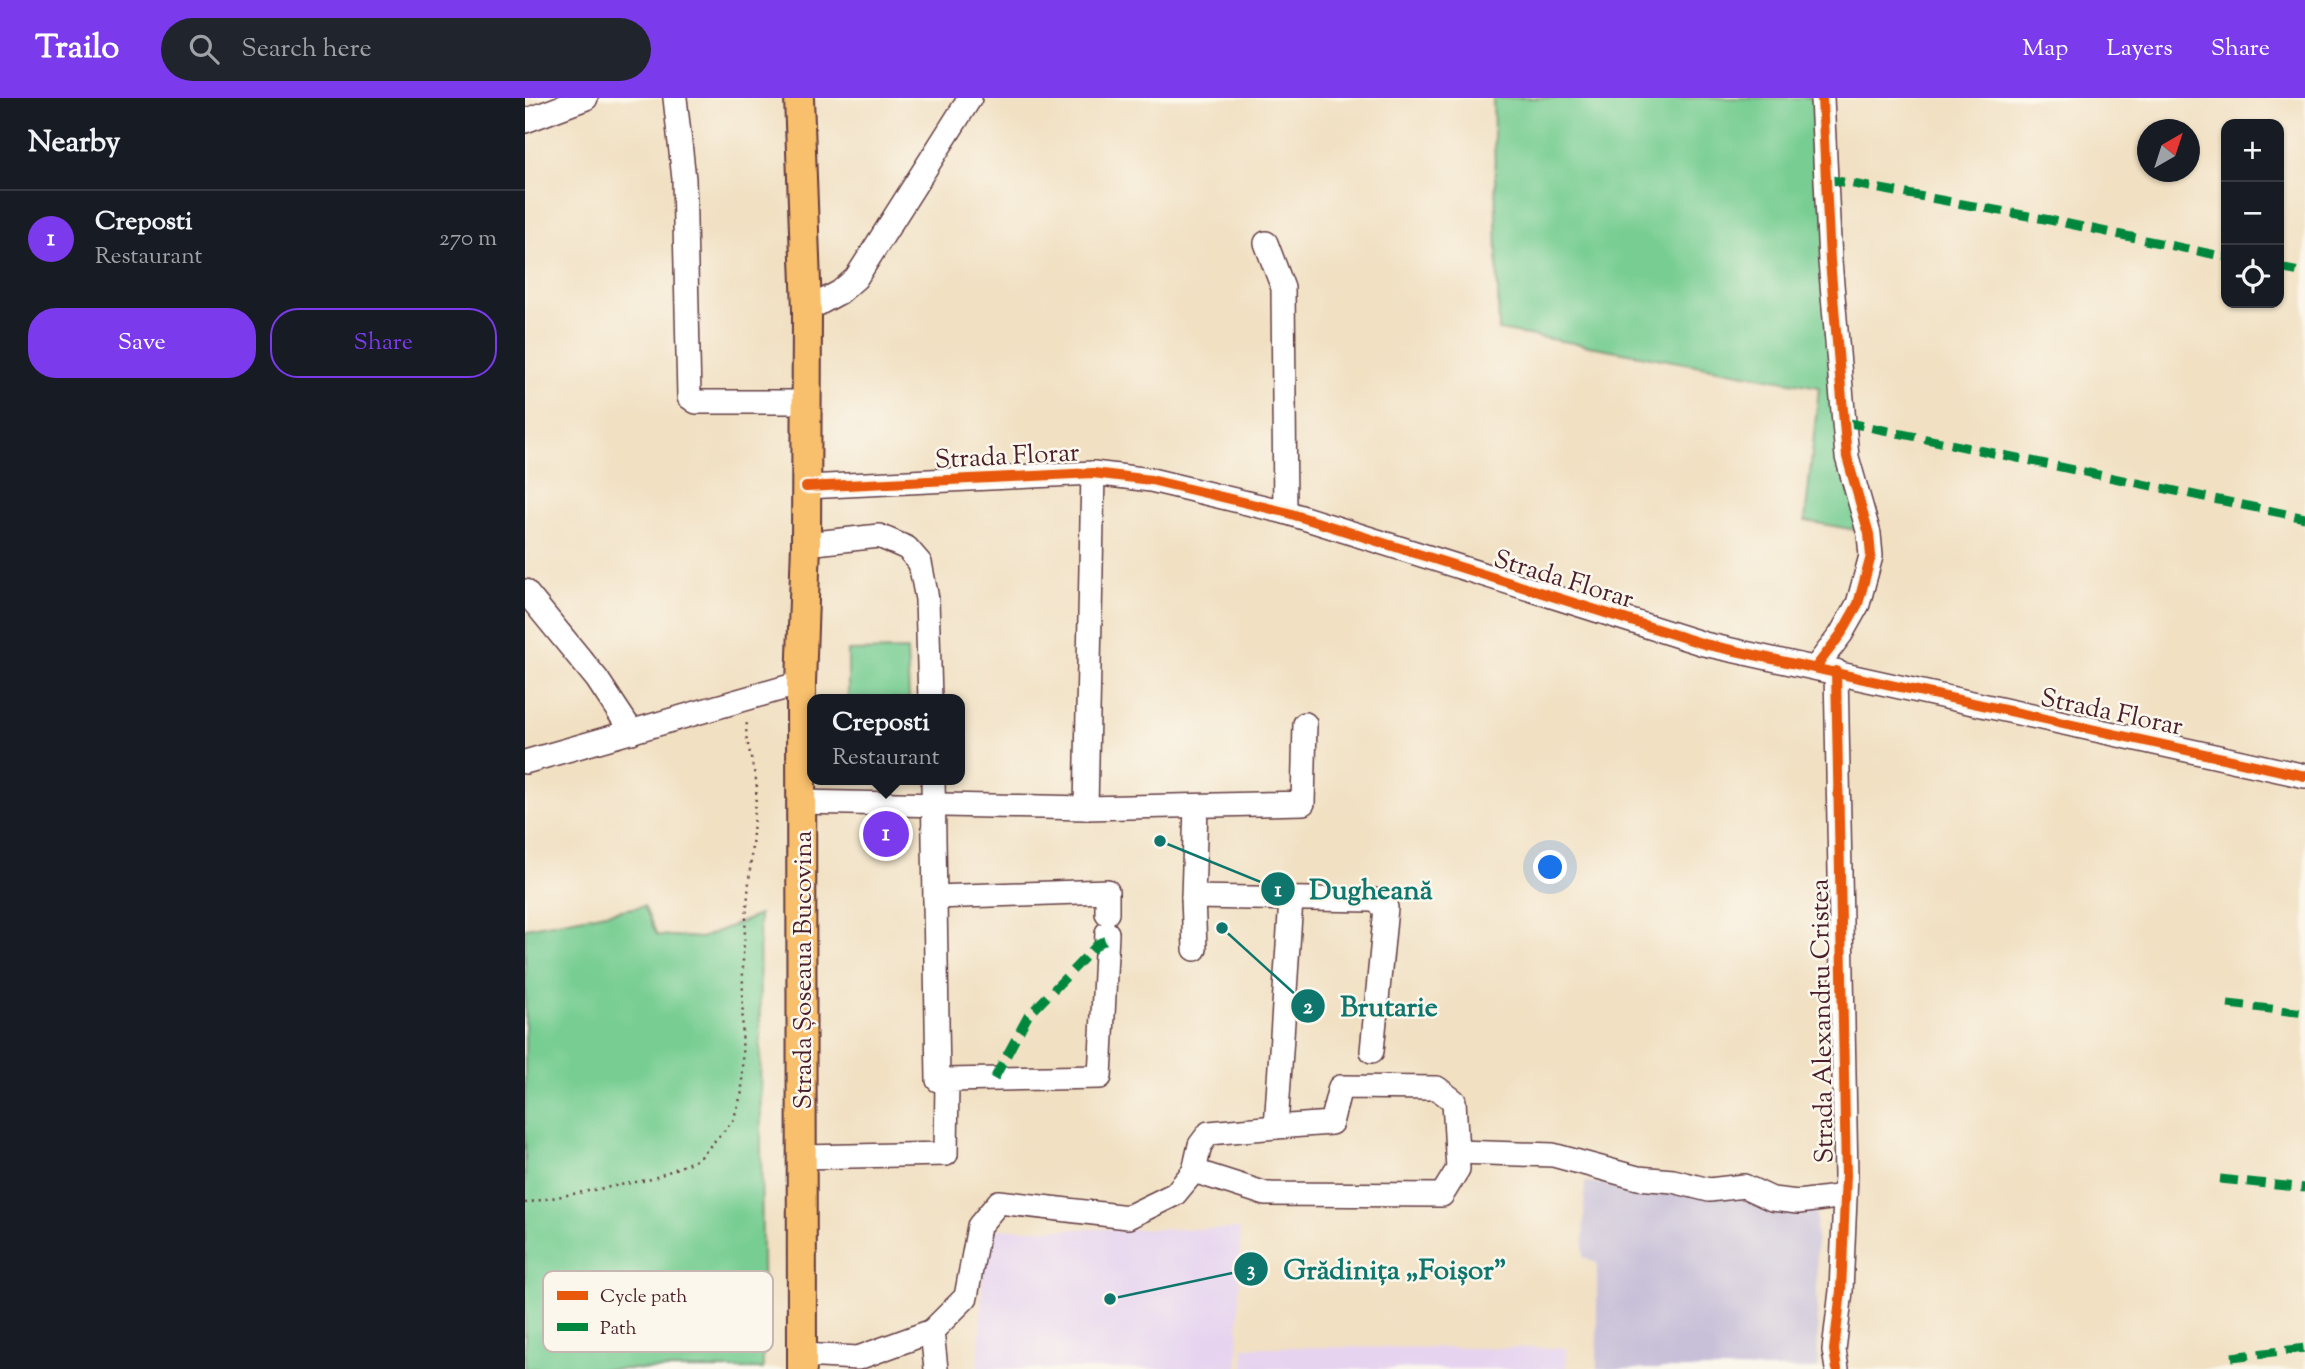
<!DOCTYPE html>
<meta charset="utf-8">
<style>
body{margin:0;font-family:"Sorts Mill Goudy",serif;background:#20242c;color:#f1f3f6}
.controls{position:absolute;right:21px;top:21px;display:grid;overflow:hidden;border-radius:14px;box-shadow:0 2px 5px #0004}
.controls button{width:63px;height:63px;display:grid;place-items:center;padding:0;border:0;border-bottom:2px solid #363941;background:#171b24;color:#f1f3f6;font:35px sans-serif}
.compass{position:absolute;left:1612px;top:21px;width:63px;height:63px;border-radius:50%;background:#171b24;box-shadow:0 2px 5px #0004;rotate:39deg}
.you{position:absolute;left:1026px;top:770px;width:24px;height:24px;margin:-18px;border:5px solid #fff;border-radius:50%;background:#1a73e8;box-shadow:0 0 0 10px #1a73e833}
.badge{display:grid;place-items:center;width:46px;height:46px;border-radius:50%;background:#7c3aed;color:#fff;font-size:23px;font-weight:700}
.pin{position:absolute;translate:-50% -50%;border:4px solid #fff;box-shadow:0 2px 7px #0006}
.popup{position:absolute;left:282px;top:596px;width:158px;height:91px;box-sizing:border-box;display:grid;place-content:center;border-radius:14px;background:#171b24;filter:drop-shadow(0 2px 5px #0005);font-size:23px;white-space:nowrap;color:#9ea1a6}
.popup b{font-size:26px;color:#f1f3f6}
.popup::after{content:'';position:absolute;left:50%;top:100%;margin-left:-14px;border:14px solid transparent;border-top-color:#171b24}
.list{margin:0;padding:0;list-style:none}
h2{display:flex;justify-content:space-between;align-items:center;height:91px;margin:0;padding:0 28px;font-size:30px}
h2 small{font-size:23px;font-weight:400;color:#9ea1a6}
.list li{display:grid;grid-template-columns:46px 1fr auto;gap:21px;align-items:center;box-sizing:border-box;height:98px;padding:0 28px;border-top:2px solid #363941}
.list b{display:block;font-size:26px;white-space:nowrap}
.list p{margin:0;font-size:23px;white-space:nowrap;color:#9ea1a6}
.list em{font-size:23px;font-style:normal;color:#9ea1a6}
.actions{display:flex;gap:14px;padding:21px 28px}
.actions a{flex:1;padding:16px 0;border:2px solid #7c3aed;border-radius:28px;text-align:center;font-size:24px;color:#7c3aed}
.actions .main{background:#7c3aed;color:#fff}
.icon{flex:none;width:38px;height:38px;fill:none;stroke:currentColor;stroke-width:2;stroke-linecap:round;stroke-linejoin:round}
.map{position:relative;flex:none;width:1780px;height:1271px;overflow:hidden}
header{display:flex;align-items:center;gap:42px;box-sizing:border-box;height:98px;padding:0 35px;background:#7c3aed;color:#fff}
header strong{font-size:33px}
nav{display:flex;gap:38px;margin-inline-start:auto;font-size:24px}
.search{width:490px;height:63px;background:#20242c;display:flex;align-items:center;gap:18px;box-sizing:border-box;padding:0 24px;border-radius:38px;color:#9ea1a6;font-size:26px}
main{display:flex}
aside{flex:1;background:#171b24}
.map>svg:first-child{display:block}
.built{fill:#e6d3f0}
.industrial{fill:#c8c0d8}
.green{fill:#77cd92;stroke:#60765e;stroke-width:2}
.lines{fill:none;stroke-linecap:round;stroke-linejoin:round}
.minor-casing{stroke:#633c42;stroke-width:26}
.major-casing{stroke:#633c42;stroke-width:32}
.path{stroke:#633c42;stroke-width:2.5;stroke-dasharray:2 5;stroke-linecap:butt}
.minor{stroke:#fff;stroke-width:23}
.major{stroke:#f8bf6c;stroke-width:28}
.quiet{stroke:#00873e;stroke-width:9;stroke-dasharray:18 9;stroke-linecap:butt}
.cycleway-casing{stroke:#fbf7ec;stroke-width:15}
.cycleway{stroke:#e8590c;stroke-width:10}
.labels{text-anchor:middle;stroke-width:5;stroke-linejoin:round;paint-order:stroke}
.street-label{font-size:26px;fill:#4a1f2b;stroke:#fbf7ec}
.key{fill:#fbf7ec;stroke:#c6b6b2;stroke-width:2}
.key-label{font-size:19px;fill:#4a1f2b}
.leader{fill:none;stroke:#0f766e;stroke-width:2.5}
.callout-dot{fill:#0f766e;stroke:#fbf7ec;stroke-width:2.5}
.mark-label{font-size:21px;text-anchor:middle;font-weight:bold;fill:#fff}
.callout-label{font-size:28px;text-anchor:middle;font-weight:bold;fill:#0f766e;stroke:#fbf7ec;stroke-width:5;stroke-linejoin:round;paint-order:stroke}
</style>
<header>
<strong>Trailo</strong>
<div class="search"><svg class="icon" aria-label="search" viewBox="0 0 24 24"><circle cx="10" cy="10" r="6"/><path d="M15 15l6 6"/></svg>Search here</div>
<nav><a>Map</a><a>Layers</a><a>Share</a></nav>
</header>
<main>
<aside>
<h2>Nearby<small></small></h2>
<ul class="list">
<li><span class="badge">1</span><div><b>Creposti</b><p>Restaurant</p></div><em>270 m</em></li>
</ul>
<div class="actions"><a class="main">Save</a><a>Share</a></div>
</aside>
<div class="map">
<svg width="1780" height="1271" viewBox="0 0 1780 1271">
<rect width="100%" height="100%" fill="#fbf7ec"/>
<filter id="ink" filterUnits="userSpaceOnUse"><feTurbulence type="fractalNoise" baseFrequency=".0143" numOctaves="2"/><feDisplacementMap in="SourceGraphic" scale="14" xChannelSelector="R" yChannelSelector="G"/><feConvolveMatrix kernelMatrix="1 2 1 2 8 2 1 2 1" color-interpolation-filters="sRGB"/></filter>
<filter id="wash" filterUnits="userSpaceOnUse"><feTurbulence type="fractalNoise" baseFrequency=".00686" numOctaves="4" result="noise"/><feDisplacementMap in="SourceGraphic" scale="28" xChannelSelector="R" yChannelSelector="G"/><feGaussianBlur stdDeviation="1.57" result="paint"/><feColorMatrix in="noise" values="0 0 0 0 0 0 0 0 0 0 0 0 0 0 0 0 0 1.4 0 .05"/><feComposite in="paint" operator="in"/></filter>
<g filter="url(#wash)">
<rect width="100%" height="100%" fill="#f1e0c2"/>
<g class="built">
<polygon points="460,1131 715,1131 713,1271 453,1271"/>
<polygon points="719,1249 1041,1250 1041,1271 719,1271"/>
</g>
<polygon class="industrial" points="1060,1084 1225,1096 1291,1113 1293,1271 1072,1271 1072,1165 1058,1159"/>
<g class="green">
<polygon points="968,0 1290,0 1336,433 1280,423 1294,289 974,232"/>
<polygon points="382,552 384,601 323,601 323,553"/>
<polygon points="119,808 132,837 176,840 234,817 238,1271 0,1271 0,830"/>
</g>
</g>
<g filter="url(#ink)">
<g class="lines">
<defs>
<g id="minor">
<polyline points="150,0 159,81 164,299 171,304 281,304"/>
<polyline points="0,23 61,0"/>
<polyline points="741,145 758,190 760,414"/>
<polyline points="282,212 315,194 331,180 445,0"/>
<polyline points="568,375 561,710 778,705 780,626"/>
<polyline points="281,389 568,375 626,382 760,414 1179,546 1780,678"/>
<polyline points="281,446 354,438 382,450 395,465 402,501 405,601"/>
<polyline points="0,493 72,581 107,634"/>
<polyline points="1291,569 1316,536 1333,506 1346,458 1344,436 1322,359 1305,163 1297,0"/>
<polyline points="1311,573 1321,1077 1316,1193 1309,1252 1312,1271"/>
<polyline points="0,664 276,585"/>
<polyline points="408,682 413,982 422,982"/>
<polyline points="276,704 561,710"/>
<polyline points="410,799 582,793 582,815"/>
<polyline points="668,799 671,709"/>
<polyline points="670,851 668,799 849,802 861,810 847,953"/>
<polyline points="932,1054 1028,1057 1113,1080 1148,1083 1184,1092 1219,1088 1247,1101 1273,1104 1320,1098"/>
<polyline points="278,1059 421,1056 422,982 575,979 582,835"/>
<polyline points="669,1073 741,1096 917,1097 933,1071 929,1003 912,990 815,989 806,1025 751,1029 766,802"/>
<polyline points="407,1233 411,1271"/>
<polyline points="277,1257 333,1260 407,1233 441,1199 454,1128 474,1104 603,1119 650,1096 669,1073 675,1047 684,1035 751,1029"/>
</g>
<polyline id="major" points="274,0 282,212 281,446 276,585 277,1271"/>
</defs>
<use href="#minor" class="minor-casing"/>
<use href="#major" class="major-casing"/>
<polyline class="path" points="0,1105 127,1081 173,1061 208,1023 217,994 218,857 232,686 221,638 222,621"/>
<use href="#minor" class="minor"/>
<use href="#major" class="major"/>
<g class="quiet">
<polyline points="1301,81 1525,122 1701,159"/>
<polyline points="1754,170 1780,175"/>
<polyline points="1320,324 1780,420"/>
<polyline points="1703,906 1780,915"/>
<polyline points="469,981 503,918 574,845 582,842"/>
<polyline points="1695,1081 1780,1090"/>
<polyline points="1707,1259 1780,1250"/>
</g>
<defs>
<g id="cycleway">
<polyline points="281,389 568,375 626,382 760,414 1179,546 1780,678"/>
<polyline points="1291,569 1316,536 1333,506 1346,458 1344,436 1322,359 1305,163 1297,0"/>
<polyline points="1311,573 1321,1077 1316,1193 1309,1252 1312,1271"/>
</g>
</defs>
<use href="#cycleway" class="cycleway-casing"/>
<use href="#cycleway" class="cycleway"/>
</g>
</g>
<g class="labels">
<g class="street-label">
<text transform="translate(482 357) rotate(-3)" y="9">Strada Florar</text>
<text transform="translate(1039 480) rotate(17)" y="9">Strada Florar</text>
<text transform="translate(1587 613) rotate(12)" y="9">Strada Florar</text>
<text transform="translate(277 872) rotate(-90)" y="9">Strada Șoseaua Bucovina</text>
<text transform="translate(1296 923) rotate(-91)" y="9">Strada Alexandru Cristea</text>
</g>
</g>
<rect x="18" y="1173" width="230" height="81" rx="10" class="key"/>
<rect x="32" y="1193" width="31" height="9" fill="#e8590c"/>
<rect x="32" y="1225" width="31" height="8" fill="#00873e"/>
<g class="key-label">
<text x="75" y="1204">Cycle path</text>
<text x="75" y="1236">Path</text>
</g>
<path class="leader" d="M635 743L753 791M697 830L783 908M585 1201L726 1171"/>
<g class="callout-dot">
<circle cx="635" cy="743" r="7"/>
<circle cx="697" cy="830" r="7"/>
<circle cx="585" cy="1201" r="7"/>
<circle cx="753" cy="791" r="18"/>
<circle cx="783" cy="908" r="18"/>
<circle cx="726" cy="1171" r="18"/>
</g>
<g class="mark-label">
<text x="753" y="798">1</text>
<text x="783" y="915">2</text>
<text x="726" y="1178">3</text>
</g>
<g class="callout-label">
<text x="846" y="801">Dugheană</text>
<text x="864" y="918">Brutarie</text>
<text x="870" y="1181">Grădinița „Foișor”</text>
</g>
</svg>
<div class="controls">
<button>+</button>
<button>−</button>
<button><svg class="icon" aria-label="locate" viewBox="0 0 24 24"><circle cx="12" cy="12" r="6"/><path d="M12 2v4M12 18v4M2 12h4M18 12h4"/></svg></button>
</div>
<svg class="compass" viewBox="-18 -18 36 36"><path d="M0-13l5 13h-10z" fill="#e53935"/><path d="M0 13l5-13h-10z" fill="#9ea1a6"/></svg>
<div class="you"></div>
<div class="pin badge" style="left:361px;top:736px">1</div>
<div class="popup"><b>Creposti</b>Restaurant</div>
</div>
</main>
